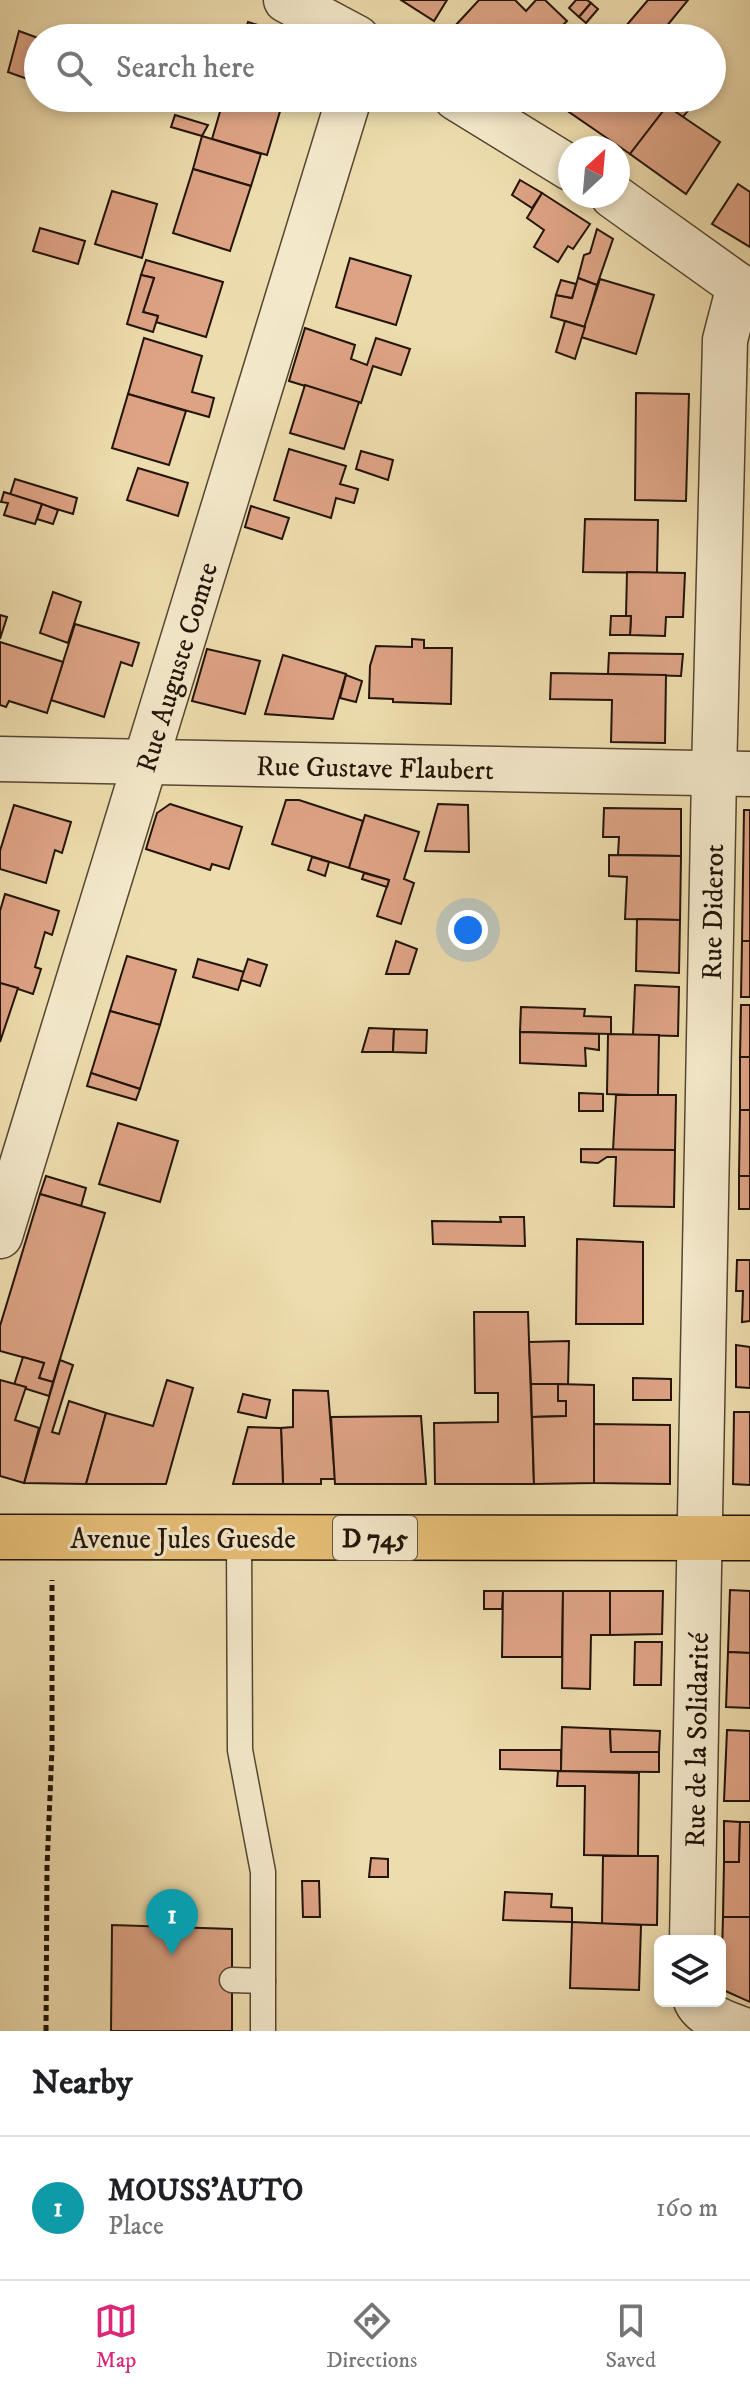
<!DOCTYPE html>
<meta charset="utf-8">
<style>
body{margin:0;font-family:"IM FELL DW Pica",serif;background:#f2f2f2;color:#202124}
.controls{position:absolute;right:24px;bottom:24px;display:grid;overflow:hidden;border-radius:12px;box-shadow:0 4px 12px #0003}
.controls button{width:72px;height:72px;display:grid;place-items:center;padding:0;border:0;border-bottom:2px solid #e0e0e0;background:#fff;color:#202124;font:40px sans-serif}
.compass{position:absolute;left:558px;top:136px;width:72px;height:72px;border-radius:50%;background:#fff;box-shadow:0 4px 12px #0003;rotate:26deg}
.you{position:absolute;left:468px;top:930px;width:28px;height:28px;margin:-20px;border:6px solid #fff;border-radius:50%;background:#1a73e8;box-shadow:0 0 0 12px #1a73e833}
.badge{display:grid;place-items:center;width:52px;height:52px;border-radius:50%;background:#db2777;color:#fff;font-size:26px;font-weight:700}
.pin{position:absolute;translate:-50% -66px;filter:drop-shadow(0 2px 4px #0008)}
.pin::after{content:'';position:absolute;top:42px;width:28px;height:24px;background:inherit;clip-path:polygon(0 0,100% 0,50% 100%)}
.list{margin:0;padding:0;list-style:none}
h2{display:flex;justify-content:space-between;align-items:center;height:104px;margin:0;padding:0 32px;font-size:34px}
h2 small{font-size:26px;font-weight:400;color:#757577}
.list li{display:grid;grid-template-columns:52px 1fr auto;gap:24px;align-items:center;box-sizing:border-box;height:144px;padding:0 32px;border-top:2px solid #e0e0e0}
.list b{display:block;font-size:30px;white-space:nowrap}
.list p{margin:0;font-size:26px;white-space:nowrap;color:#757577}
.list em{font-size:26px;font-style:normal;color:#757577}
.icon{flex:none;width:44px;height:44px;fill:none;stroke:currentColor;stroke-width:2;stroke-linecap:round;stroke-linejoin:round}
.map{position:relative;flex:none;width:750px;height:2031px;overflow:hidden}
.search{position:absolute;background:#fff;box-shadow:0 4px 12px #0003;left:24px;right:24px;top:24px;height:88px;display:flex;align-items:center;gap:20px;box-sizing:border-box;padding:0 28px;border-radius:44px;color:#757577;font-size:30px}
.sheet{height:248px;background:#fff}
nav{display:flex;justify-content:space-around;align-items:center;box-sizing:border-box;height:112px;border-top:2px solid #e0e0e0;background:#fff;font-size:22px;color:#757577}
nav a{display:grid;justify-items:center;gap:4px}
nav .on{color:#db2777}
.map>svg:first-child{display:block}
.building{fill:#dda385;stroke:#231408;stroke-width:2}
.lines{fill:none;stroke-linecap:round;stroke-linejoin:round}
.service-casing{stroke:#564631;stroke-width:27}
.minor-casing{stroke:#564631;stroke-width:47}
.primary-casing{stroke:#231408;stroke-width:47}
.path{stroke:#231408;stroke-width:5;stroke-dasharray:6 4;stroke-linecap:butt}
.service{stroke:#f3e8ca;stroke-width:24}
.minor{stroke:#f3e8ca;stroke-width:44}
.primary{stroke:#e6be76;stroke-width:44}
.labels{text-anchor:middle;stroke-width:6;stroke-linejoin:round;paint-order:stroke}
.shield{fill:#f3e8ca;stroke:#615442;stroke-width:2}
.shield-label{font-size:26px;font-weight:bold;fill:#231408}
.street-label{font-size:28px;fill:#231408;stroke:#f3e8ca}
</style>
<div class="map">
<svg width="750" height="2031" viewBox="0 0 750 2031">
<rect width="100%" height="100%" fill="#eddcad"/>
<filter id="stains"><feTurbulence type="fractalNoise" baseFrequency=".0025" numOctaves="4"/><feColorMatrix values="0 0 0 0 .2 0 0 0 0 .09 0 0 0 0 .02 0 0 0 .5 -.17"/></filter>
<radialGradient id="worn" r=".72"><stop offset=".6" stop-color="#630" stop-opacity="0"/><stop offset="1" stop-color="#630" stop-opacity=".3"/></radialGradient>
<g class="building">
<polygon points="401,0 447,0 434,21"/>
<polygon points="479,0 515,0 526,11 536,0 545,0 567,21 552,36 555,38 467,38 454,27"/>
<polygon points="576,0 587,0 591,3 579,17 569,8"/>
<polygon points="648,0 688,0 657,38 626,38 620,33"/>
<polygon points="591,3 598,9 586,23 579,17"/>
<polygon points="248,22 298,38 243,38"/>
<polygon points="19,31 38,38 38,53 30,80 8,72"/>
<polygon points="224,98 284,98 267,155 212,139"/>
<polygon points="579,98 656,98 667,106 630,154 569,112"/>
<polygon points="673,98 698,98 683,117 667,106"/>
<polygon points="667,106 720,142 686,194 630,154"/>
<polygon points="175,115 208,125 202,136 171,127"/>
<polygon points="202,136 261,154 251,186 193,169"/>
<polygon points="193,169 251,186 230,251 173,233"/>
<polygon points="520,180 542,193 532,208 512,195"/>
<polygon points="738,184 750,192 750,247 712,224"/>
<polygon points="112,191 157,204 142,258 95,244"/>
<polygon points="542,193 590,224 573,249 568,246 558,262 534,247 544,230 527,218"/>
<polygon points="40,228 85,241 78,264 33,251"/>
<polygon points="597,229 613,239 597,285 578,278 584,255 590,253"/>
<polygon points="350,258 411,276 396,325 336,307"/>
<polygon points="146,260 223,282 206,337 156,322 158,316 143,312 154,278 141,275"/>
<polygon points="141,275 154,278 143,312 158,316 153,332 127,324"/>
<polygon points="578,278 597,285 585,327 551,317 556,295 572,298"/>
<polygon points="600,279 654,295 636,354 581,337"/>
<polygon points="561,280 576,284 572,298 556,295"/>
<polygon points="565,321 585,327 575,359 556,352"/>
<polygon points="305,328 355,345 351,359 367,365 376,338 410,349 401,375 373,366 361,403 289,381"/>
<polygon points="144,338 202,356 192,392 214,398 209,417 128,394"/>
<polygon points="305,385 359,402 344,449 290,433"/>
<polygon points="636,393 689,394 686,501 635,500"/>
<polygon points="128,394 186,411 169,465 112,448"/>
<polygon points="289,449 346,466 340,484 358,489 354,503 336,498 331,518 274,500"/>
<polygon points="361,451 393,460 388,480 356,469"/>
<polygon points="138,468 188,483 178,516 127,500"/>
<polygon points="15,479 77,498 73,514 10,495"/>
<polygon points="4,492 42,504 35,524 4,515 8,503 1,502"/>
<polygon points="42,504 58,510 53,524 37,519"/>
<polygon points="251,506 289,518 282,539 245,527"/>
<polygon points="585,519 658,520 657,573 583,572"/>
<polygon points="627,572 685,573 683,617 666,617 665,636 630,635 631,616 626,616"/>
<polygon points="53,592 81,602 68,643 40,633"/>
<polygon points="0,615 7,617 0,639"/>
<polygon points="611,616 631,616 630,635 610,635"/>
<polygon points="75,624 139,643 132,666 121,662 104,717 51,700"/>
<polygon points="412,639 424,640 424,648 452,648 451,704 393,702 393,699 369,698 370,666 376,646 412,647"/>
<polygon points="0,642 63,662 47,713 9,701 6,707 0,705"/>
<polygon points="207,649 260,661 245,714 192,701"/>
<polygon points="609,653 683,654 681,676 608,674"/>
<polygon points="283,655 346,674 333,719 265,714"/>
<polygon points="551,673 666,675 665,743 611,742 612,700 550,699"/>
<polygon points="346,675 362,681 356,702 340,698"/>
<polygon points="286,800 299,800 363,821 349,868 272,844"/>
<polygon points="170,804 242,827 229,869 212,864 210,870 146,849 157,813"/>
<polygon points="438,804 468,805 469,852 425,851"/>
<polygon points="14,805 71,822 62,853 55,850 46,883 0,869 0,851"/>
<polygon points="604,808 681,809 681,856 618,855 619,837 603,837"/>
<polygon points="744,810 750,810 750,941 742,941"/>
<polygon points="365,815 419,832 404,879 414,883 401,924 377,916 389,880 349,868"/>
<polygon points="609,855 681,856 680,920 625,919 627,877 609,876"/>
<polygon points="312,857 329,862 325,876 308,870"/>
<polygon points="364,873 389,880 387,887 362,879"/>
<polygon points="5,894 59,911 52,935 45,932 35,967 41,969 33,994 0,983 0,911"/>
<polygon points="637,919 680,920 679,973 636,971"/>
<polygon points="396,941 417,949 409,974 386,974"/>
<polygon points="742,941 750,941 750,997 741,997"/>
<polygon points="127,956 176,970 160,1025 110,1011"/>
<polygon points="198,959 244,972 238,990 193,977"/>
<polygon points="248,959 267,965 260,986 241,980"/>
<polygon points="0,983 18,988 0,1042"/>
<polygon points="635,985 679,987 678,1036 633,1035"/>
<polygon points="741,1005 750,1005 750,1057 740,1057"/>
<polygon points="521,1007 585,1009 584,1016 611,1017 611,1034 520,1032"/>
<polygon points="110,1011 160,1025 140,1089 91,1073"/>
<polygon points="369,1028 394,1029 393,1052 362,1052"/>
<polygon points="394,1029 427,1030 426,1053 393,1052"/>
<polygon points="520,1032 599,1034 599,1050 585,1048 586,1066 520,1063"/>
<polygon points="608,1034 659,1035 658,1096 607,1094"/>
<rect x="740" y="1057" width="10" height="53"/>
<polygon points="91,1073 140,1089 136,1100 87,1086"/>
<polygon points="579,1093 603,1094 603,1111 579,1111"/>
<polygon points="616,1095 676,1095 675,1150 613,1150"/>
<polygon points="740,1110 750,1110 750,1176 739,1176"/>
<polygon points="118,1123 178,1141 160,1202 99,1184"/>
<polygon points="581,1149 675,1150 674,1207 614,1206 616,1157 607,1157 598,1163 581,1162"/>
<polygon points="46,1176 86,1188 81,1206 40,1194"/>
<rect x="739" y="1176" width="11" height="33"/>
<polygon points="40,1194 105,1213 53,1382 39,1378 44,1363 0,1351 0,1326"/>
<polygon points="500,1217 524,1217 525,1246 433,1244 432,1221 501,1222"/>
<polygon points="577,1239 643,1242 643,1324 576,1324"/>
<polygon points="737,1260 750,1260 750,1321 742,1322 743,1291 736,1291"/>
<polygon points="474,1312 528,1312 534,1484 435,1484 434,1423 498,1422 498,1393 475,1393"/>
<polygon points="569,1341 568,1385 531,1384 529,1342"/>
<polygon points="736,1345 750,1347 750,1388 736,1387"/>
<polygon points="23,1357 44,1363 39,1378 53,1382 49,1396 14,1385"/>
<polygon points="60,1360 73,1365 52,1432 59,1434 69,1401 106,1413 86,1484 24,1483"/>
<polygon points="633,1378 671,1379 671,1400 633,1400"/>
<polygon points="0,1380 26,1387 15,1420 39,1428 24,1483 0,1476"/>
<polygon points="167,1380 193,1388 166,1484 86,1484 106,1413 153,1426"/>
<polygon points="531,1384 558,1384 558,1401 566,1401 566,1416 532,1417"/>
<polygon points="558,1384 594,1385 594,1483 534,1484 532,1417 566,1416 566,1401 558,1401"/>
<polygon points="293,1390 328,1391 335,1479 321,1479 321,1484 283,1484 281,1428 293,1427"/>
<polygon points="243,1394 270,1400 266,1418 238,1412"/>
<polygon points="734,1412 750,1412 750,1485 733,1484"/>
<polygon points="421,1416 426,1484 335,1484 331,1417"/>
<polygon points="594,1424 670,1425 670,1484 594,1483"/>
<polygon points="248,1427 281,1428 283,1484 233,1484"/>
<polygon points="730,1590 750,1591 750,1653 728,1652"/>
<polygon points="484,1591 503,1591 502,1609 484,1609"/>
<polygon points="503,1591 563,1591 562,1657 502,1657"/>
<polygon points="563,1591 610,1591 610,1635 591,1635 590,1689 562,1688"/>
<polygon points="610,1591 663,1591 662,1634 610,1635"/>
<polygon points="635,1642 662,1642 661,1685 634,1685"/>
<polygon points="728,1652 750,1653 750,1708 726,1707"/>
<polygon points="562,1727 610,1729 611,1752 659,1752 659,1772 561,1771"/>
<polygon points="610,1729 660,1731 659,1752 611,1752"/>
<polygon points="727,1730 750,1731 750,1801 724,1801"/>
<polygon points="500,1750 561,1750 561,1771 500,1769"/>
<polygon points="558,1771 639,1773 638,1856 584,1855 585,1786 557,1786"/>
<polygon points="724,1821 740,1822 739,1862 724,1862"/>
<polygon points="740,1822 750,1822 750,1917 723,1917 724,1862 739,1862"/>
<polygon points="603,1856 658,1856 657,1925 602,1924"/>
<polygon points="371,1858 388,1859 388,1877 369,1877"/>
<polygon points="302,1881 319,1881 320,1917 303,1917"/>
<polygon points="505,1892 552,1894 551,1907 572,1908 572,1922 503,1920"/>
<polygon points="723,1917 750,1917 750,2002 721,1989"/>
<polygon points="572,1922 641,1925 639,1990 570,1988"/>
<polygon points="112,1925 232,1929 232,2031 111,2031"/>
</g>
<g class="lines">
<defs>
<g id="service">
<polyline points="239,1538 240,1750 263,1872 263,2031"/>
<polyline points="232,1980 263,1981"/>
</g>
<g id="minor">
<polyline points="286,0 357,38"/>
<polyline points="456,98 570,168"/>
<polyline points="613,196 750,294"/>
<polyline points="0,759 750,774"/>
<polyline points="0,1236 349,98"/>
<polyline points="692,1941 714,774 725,340 739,286"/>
<path d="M696 2001C704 2018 730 2024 746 2031"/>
</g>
<polyline id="primary" points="0,1537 750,1538"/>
</defs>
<use href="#service" class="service-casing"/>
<use href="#minor" class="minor-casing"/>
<use href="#primary" class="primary-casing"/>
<polyline class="path" points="46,2031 47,1867 52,1748 52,1580"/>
<use href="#service" class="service"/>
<use href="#minor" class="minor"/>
<use href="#primary" class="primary"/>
</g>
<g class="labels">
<rect class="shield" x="333" y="1516" width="84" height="44" rx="6"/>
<g class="shield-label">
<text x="375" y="1547">D 745</text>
</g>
<g class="street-label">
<text transform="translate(176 667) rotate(-73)" y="10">Rue Auguste Comte</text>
<text transform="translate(375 767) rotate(1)" y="10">Rue Gustave Flaubert</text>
<text transform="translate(712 912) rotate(-89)" y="10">Rue Diderot</text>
<text x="183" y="1548">Avenue Jules Guesde</text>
<text transform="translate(696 1740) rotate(-89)" y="10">Rue de la Solidarité</text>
</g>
</g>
<rect width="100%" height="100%" filter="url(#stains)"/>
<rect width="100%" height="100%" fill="url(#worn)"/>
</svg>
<div class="controls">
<button><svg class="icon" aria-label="layers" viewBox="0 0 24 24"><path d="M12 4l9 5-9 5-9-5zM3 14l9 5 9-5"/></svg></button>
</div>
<svg class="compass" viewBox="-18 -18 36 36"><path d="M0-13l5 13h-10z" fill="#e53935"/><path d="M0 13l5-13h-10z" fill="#757577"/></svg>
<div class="you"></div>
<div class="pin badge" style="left:172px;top:1955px;background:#0f9aa8">1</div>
<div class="search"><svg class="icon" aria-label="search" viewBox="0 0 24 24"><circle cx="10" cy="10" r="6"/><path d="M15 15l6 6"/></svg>Search here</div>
</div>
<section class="sheet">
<h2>Nearby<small></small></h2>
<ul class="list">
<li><span class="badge" style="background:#0f9aa8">1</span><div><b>MOUSS'AUTO</b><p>Place</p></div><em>160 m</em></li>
</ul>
</section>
<nav>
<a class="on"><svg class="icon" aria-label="map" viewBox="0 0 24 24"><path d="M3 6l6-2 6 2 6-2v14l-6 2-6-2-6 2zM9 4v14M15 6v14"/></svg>Map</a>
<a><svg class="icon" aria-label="directions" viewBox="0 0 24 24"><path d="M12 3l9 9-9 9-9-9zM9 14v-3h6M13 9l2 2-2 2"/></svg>Directions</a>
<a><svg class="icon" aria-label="saved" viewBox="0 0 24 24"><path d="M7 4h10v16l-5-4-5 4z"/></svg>Saved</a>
</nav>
